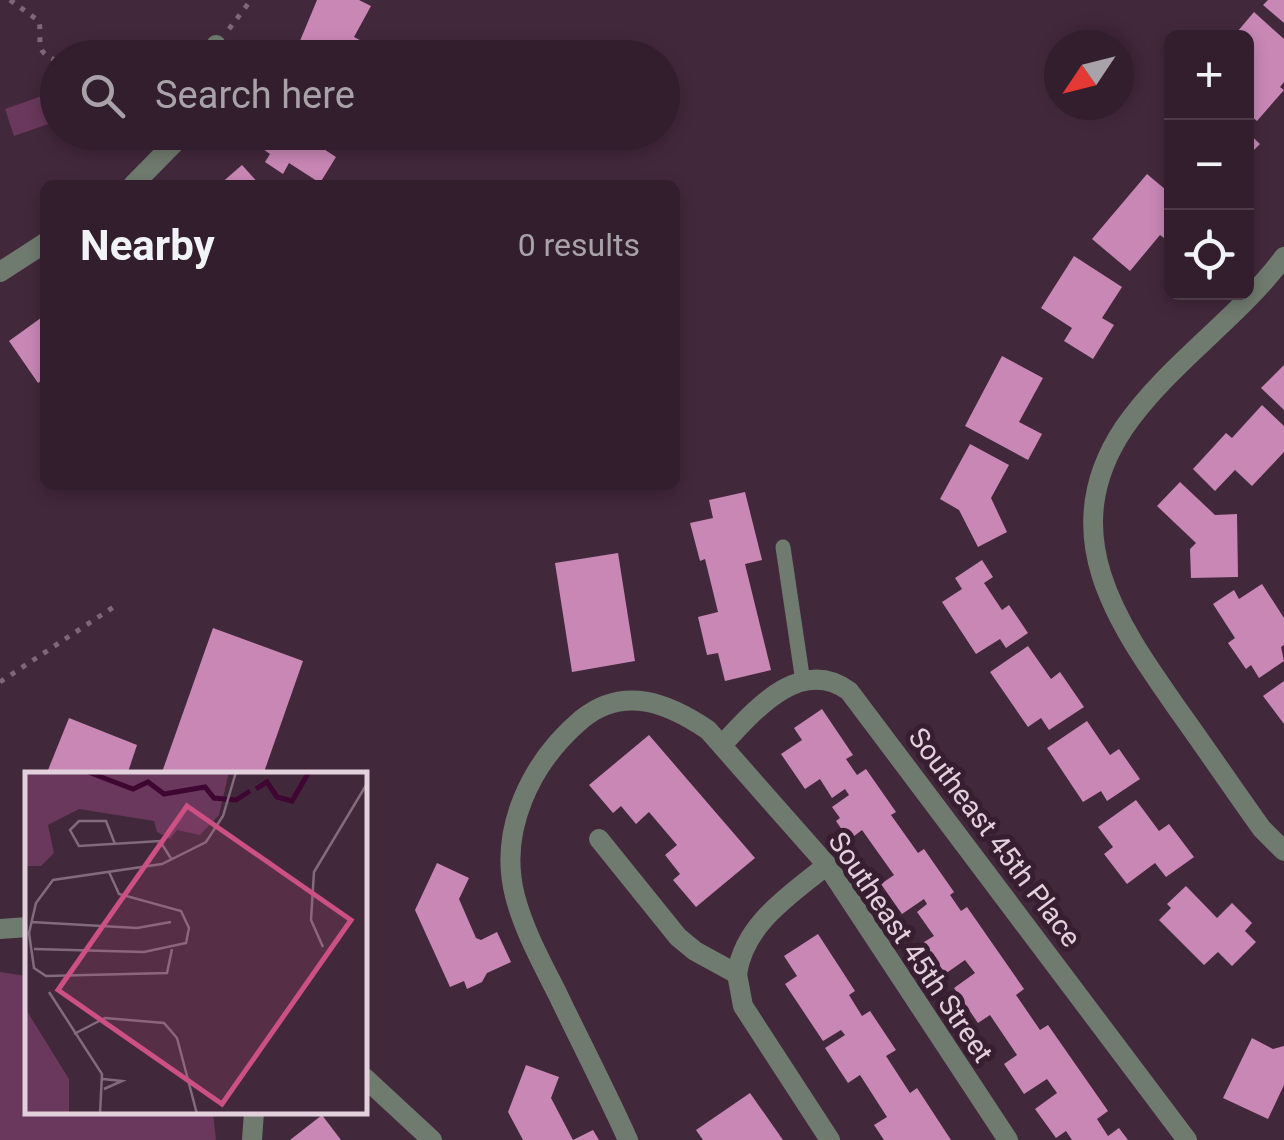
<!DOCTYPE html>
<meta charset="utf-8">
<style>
body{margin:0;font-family:Roboto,sans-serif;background:#3d2b38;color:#f1f3f6}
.controls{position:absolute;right:30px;top:30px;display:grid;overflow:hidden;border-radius:15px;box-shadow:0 5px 15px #0003}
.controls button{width:90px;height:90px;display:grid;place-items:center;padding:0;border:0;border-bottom:2px solid #4d3c48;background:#321e2c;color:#f1f3f6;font:50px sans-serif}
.compass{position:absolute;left:1044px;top:30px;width:90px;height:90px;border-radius:50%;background:#321e2c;box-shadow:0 5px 15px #0003;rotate:235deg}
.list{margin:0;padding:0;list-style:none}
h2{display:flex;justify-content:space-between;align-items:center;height:130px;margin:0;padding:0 40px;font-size:42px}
h2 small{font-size:32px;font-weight:400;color:#a8a2a9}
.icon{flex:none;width:55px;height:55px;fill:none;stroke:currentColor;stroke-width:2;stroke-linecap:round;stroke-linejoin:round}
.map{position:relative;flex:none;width:1284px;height:1140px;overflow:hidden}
.search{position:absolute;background:#321e2c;box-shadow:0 5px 15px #0003;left:40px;top:40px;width:640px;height:110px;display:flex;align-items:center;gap:25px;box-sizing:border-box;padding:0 35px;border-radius:55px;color:#a8a2a9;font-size:38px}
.panel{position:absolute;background:#321e2c;box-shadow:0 5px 15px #0003;left:40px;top:180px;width:640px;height:310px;border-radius:15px}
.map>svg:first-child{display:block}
.green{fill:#69385c}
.building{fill:#c987b6}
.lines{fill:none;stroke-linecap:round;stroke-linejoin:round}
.path{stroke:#7e6778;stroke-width:5;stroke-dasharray:5 8;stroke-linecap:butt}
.service{stroke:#707b6f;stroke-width:15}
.minor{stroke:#707b6f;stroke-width:20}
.labels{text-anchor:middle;stroke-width:10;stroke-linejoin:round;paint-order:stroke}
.street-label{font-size:28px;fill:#e2d1dd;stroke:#371e30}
.inset-river{fill:none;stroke:#3f0633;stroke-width:5}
.inset-road{fill:none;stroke:#826c7c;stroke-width:2.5}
.view{fill:#cc5082;fill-opacity:0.15;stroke:#cc5082;stroke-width:5}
.inset-edge{fill:none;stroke:#e2d1dd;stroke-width:5}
</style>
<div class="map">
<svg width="1284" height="1140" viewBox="0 0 1284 1140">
<rect width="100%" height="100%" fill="#42283b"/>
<g class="green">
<polygon points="56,91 57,121 14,136 5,109"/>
<polygon points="0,972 27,976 28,1112 213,1113 216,1140 0,1140"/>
</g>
<g class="building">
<polygon points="317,0 359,0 371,6 354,37 385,53 383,58 317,58 297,48"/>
<polygon points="1268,0 1284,0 1284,23 1263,5"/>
<polygon points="1254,12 1284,39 1284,82 1280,87 1284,90 1257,121 1246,112 1246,38 1232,38"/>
<polygon points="1246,131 1260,144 1246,158"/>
<polygon points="259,132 315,132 310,140 336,157 320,183 289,163 283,174 265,162 270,154 253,142"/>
<polygon points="242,165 260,185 219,185"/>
<polygon points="1147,174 1172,195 1172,237 1168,241 1160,235 1130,271 1092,239"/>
<polygon points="1074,256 1122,287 1102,318 1114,325 1093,359 1064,341 1072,328 1041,308"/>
<polygon points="45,315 45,378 38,383 9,341"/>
<polygon points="1002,356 1043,378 1019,422 1042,434 1028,460 965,426"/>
<polygon points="1284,365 1284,410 1261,388"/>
<polygon points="1262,405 1284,426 1284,452 1252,486 1235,470 1215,491 1193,469 1226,433 1232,438"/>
<polygon points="970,444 1009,465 991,498 1007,532 978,547 959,510 940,499"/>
<polygon points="1180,482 1215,515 1237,514 1238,577 1191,578 1190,549 1196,543 1157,506"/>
<polygon points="745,492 762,560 745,564 771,670 725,681 718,653 707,655 698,617 718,612 705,559 700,561 690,523 713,518 709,500"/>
<polygon points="618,553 635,661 572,672 555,563"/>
<polygon points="982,560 993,577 984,583 1002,610 1009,605 1028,633 1006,648 1000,639 976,654 942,602 962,589 955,578"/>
<polygon points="1262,584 1284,618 1284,645 1281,647 1284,661 1259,678 1251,665 1246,669 1228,643 1235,638 1213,604 1234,590 1239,599"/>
<polygon points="213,628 303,661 263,775 161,775"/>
<polygon points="1028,646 1051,679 1060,672 1084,707 1049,730 1041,718 1028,727 990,672"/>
<polygon points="1284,681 1284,724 1263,696"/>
<polygon points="822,709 853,755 846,759 857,775 866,769 896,812 891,815 918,853 924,849 954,892 950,895 961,911 967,907 1024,989 1016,995 1040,1030 1048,1025 1108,1111 1097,1119 1108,1136 1119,1128 1128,1140 1072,1140 1066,1131 1056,1138 1035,1109 1057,1093 1047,1079 1024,1094 1004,1064 1017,1055 990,1015 978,1023 954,988 975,973 965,960 945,974 924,942 934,936 917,912 927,904 924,899 902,914 881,884 894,875 862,830 849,840 836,821 840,818 832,807 849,795 845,789 832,798 820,779 805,789 781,754 802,740 794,728"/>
<polygon points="69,718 137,745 127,775 46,775"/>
<polygon points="1087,721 1110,755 1119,749 1140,779 1107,801 1101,791 1083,802 1047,748"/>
<polygon points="649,735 755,858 696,907 673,880 680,874 665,855 677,845 649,812 636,824 621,806 613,813 589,785"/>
<polygon points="1136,800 1159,831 1169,824 1194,857 1166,877 1155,863 1127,884 1104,854 1113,847 1098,827"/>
<polygon points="437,863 469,878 459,899 476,938 481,940 497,932 511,962 487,973 482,982 467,989 464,981 450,987 415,910"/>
<polygon points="1186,886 1217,918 1232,903 1252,923 1245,931 1256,942 1232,966 1218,952 1204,965 1159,920 1171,908 1167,904"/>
<polygon points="818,934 855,991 849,995 862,1016 870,1011 896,1050 886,1056 910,1093 917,1088 951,1140 884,1140 874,1125 887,1117 860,1075 848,1083 825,1048 845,1035 841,1030 823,1041 785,984 797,976 784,956"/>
<polygon points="1252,1038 1273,1049 1284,1046 1284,1085 1268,1119 1223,1098"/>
<polygon points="526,1065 559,1077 551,1098 573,1140 593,1130 599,1140 523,1140 508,1112"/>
<polygon points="750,1093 783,1140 703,1140 696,1130"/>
<polygon points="322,1115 341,1140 290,1140"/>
</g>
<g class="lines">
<g class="path">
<path d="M10 0 39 21C43 43 32 51 58 61"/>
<polyline points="229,29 251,0"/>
<polyline points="0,682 118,604"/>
</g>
<g class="service">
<polyline points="182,58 216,45"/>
<polyline points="783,547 803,682"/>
</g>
<g class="minor">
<polyline points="215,58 216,45"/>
<polyline points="133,185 185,132"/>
<path d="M1284 257C1238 319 1167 365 1124 428 1053 534 1118 624 1179 711 1207 750 1234 790 1262 829L1284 851"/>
<polyline points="0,272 45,243"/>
<path d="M722 745C753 712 800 655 849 691L1187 1140"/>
<polyline points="599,839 678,937 695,951 737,974 743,1006 830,1140"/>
<polyline points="0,929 28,927"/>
<path d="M737 974C744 924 790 895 827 865"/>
<polyline points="365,1078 432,1140"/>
<polyline points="252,1140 254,1112"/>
<path d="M628 1140C606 1091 581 1043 558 995 542 963 524 931 515 896 498 830 531 762 582 719 624 685 668 703 708 730L827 865 1008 1140"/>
</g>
</g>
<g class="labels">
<g class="street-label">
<text transform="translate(995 837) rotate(53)" y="10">Southeast 45th Place</text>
<text transform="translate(911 947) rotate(56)" y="10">Southeast 45th Street</text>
</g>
</g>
<g transform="translate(25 772)">
<rect width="342" height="342" fill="#42283b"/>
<path d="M0 0H204L194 43 175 63 152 58 145 67 132 60 129 49 54 37 23 53 29 81 16 94H0ZM0 236 44 307V342H0Z" fill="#69385c"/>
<path class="inset-river" d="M63 0 108 17 123 10 139 22 180 15 189 26 211 28 225 19M231 17 242 10 252 25 267 29 284 0"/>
<path class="inset-road" d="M90 72 81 49H54L45 58 54 74 135 69 147 88M6 150 112 156 146 150M298 175 286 148 289 100 343 10M9 177 119 180 161 171 164 156 156 139 94 122 84 100M147 177 142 201 21 204 9 196 4 161 11 131 28 108 137 92 181 70 198 44 211 0M24 220 77 302 75 342M49 262 80 246 139 251 152 266 172 342M78 307 97 309 79 317"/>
<path class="view" d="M162 34 326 148 197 332 33 218Z"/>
<rect width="342" height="342" class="inset-edge"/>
</g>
</svg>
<div class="controls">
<button>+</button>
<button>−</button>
<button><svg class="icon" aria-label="locate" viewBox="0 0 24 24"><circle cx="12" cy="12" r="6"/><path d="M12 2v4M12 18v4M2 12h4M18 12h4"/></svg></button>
</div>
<svg class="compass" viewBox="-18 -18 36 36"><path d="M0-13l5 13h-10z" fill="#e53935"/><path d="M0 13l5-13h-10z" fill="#a8a2a9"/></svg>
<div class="search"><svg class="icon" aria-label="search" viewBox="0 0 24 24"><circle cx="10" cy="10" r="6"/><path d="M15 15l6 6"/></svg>Search here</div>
<section class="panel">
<h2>Nearby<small>0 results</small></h2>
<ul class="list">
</ul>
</section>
</div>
